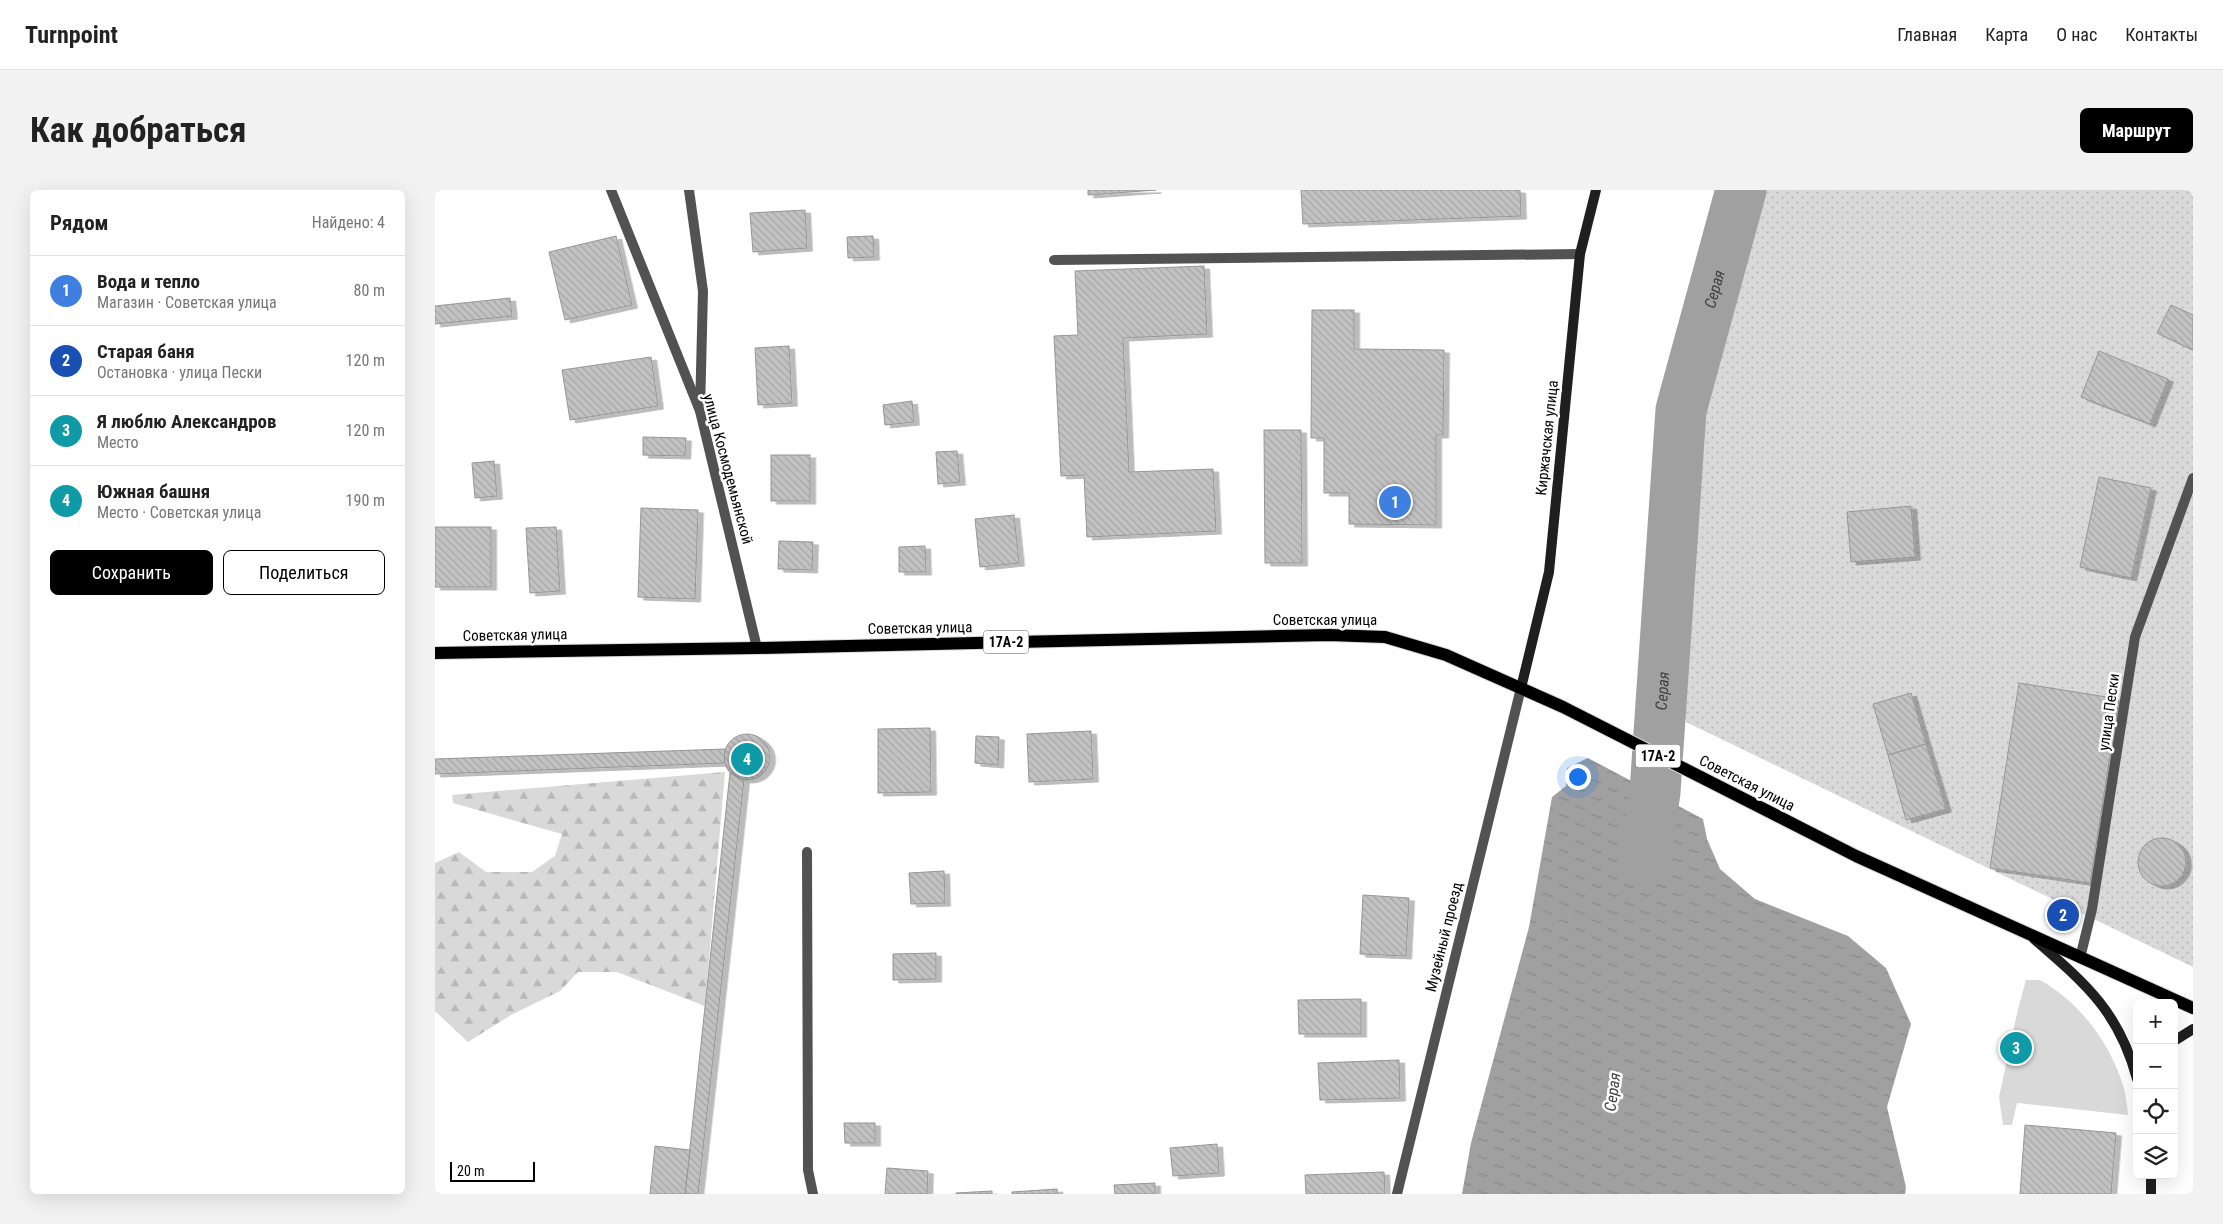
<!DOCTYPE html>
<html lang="ru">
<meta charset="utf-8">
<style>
body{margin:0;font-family:"Roboto Condensed",sans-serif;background:#f2f2f2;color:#222}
.controls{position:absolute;right:15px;bottom:15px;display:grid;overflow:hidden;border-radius:8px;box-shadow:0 5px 20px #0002}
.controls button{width:45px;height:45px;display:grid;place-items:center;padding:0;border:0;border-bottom:1px solid #e0e0e0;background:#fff;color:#222;font:25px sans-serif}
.scale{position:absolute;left:15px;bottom:12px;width:85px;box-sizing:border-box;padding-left:5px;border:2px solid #000;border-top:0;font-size:14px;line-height:18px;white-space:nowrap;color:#000;-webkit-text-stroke:4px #fff;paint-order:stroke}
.you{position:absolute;left:1142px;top:586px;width:18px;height:18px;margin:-12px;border:4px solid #fff;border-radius:50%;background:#1a73e8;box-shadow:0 0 0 8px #1a73e833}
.badge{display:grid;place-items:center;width:32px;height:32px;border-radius:50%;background:#000;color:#fff;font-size:16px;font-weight:700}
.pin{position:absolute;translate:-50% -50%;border:2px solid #fff;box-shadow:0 1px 5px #0006}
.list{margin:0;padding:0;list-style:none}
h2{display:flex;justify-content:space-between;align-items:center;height:65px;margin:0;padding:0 20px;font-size:21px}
h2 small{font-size:16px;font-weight:400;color:#767676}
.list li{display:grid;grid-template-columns:32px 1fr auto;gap:15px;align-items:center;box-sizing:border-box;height:70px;padding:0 20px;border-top:1px solid #e0e0e0}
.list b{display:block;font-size:19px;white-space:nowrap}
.list p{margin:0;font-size:16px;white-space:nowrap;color:#767676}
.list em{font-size:16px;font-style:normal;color:#767676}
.actions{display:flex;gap:10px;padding:15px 20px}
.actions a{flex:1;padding:11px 0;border:1px solid #000;border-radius:8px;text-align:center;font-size:18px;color:#000}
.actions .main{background:#000;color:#fff}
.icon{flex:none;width:28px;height:28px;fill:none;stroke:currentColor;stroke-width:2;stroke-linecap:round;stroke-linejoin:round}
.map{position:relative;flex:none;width:1758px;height:1004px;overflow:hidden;border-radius:8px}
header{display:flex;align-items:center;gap:30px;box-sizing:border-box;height:70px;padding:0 25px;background:#fff;border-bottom:1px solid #e0e0e0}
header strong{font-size:24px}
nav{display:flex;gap:28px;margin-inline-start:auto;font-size:18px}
.intro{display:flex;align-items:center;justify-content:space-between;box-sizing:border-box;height:120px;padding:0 30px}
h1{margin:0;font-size:35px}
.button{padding:12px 22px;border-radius:8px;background:#000;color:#fff;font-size:18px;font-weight:700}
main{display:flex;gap:30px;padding:0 30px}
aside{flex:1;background:#fff;border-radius:8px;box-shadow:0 5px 20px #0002}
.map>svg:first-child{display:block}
.grass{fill:#d9d9d9}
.forest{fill:url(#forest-firs)}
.park{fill:url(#park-dots)}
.water{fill:url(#water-ripples)}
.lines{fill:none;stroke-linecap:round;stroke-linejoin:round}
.river{stroke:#a0a0a0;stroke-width:51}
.building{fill:url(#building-back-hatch);stroke:#969696;filter:url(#shadow)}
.primary-casing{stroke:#dbdbdb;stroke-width:14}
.lane{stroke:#525252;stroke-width:10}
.street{stroke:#525252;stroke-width:10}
.secondary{stroke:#1f1f1f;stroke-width:10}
.primary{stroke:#000;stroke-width:12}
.labels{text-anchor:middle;stroke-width:5;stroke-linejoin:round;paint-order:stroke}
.shield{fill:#fff;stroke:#4c4c4c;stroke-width:1}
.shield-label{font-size:14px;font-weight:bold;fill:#000}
.street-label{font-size:15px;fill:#000;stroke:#fff}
.water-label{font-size:16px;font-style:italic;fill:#414141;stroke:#fff}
</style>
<header>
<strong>Turnpoint</strong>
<nav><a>Главная</a><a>Карта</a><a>О нас</a><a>Контакты</a></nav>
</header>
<div class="intro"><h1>Как добраться</h1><a class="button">Маршрут</a></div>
<main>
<aside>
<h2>Рядом<small>Найдено: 4</small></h2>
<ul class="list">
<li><span class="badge" style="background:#3f7fe0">1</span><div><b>Вода и тепло</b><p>Магазин · Советская улица</p></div><em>80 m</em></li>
<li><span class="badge" style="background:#1a4fb4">2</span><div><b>Старая баня</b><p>Остановка · улица Пески</p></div><em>120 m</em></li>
<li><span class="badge" style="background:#0f9aa8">3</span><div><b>Я люблю Александров</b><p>Место</p></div><em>120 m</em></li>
<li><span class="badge" style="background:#0f9aa8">4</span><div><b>Южная башня</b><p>Место · Советская улица</p></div><em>190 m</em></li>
</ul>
<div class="actions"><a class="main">Сохранить</a><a>Поделиться</a></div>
</aside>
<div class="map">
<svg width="1758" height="1004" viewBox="0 0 1758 1004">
<defs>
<pattern id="forest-firs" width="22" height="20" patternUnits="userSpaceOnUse" patternTransform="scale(1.25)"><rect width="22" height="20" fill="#d9d9d9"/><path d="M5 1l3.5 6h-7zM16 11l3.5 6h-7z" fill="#b8b8b8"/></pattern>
<pattern id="park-dots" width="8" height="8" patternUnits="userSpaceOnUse" patternTransform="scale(1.25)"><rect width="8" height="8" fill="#d9d9d9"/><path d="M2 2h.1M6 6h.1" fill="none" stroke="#b8b8b8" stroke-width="1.8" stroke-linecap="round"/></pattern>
<pattern id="water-ripples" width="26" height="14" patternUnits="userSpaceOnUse" patternTransform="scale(1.25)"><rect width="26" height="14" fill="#a0a0a0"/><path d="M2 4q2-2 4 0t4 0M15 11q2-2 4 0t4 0" fill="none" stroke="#888"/></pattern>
<pattern id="building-back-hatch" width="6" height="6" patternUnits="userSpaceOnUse" patternTransform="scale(1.25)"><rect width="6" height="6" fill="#c2c2c2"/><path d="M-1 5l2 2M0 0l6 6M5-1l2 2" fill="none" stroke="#a5a5a5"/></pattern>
<filter id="shadow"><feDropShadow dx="5.5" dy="3" stdDeviation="0" flood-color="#0004"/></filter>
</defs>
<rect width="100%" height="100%" fill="#fff"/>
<path class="grass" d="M1605 790C1644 812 1674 851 1688 895 1691 904 1692 915 1693 925L1582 913 1577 935H1568L1564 907 1583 819 1591 790Z"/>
<polygon class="forest" points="290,582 270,816 182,782 143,782 125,801 76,825 33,852 0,821 0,673 24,662 51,682 97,682 120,666 127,644 18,613 17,605"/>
<polygon class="park" points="1322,0 1758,0 1758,777 1251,532 1232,429 1259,267 1286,132"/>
<polygon class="water" points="1153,568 1268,629 1272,649 1285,679 1320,709 1413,746 1451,778 1476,834 1452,917 1471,997 1470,1004 1027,1004 1036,953 1094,737 1117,607 1131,596 1132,578"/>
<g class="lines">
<path class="river" id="s1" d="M1210 672 1220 602 1246 220 1306 0"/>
</g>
<g class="building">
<polygon points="653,0 721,0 653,5"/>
<polygon points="866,0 1085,0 1086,26 868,34"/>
<polygon points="370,20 372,58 318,62 315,23"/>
<polygon points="181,46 197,115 130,130 114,62"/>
<polygon points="438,46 439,67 413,68 412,47"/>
<polygon points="769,76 772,144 688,148 694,282 778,279 781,341 652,347 649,285 626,286 619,146 643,145 640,81"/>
<polygon points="75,108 77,126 0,134 0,116"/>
<polygon points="1736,115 1758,125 1758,160 1722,143"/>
<polygon points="877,120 919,120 919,159 1009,160 1008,245 1001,245 1001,335 914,334 914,303 889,303 889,248 876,248"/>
<polygon points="354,156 357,213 323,215 320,158"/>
<polygon points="1664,161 1733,189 1715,234 1646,207"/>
<polygon points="216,167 223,216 135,230 127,180"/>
<polygon points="477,211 479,232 450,235 448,215"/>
<polygon points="829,240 866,240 867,373 830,373"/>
<polygon points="208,247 251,248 250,266 208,265"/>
<polygon points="522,261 525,292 503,294 501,262"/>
<rect x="336" y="265" width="39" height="46"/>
<polygon points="59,271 62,306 40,308 37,273"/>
<polygon points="1664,287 1716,298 1696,388 1645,377"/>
<polygon points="1476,316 1480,367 1416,372 1412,322"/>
<polygon points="206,318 263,320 260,409 203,407"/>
<polygon points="579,325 584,373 545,377 540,329"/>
<rect x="0" y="337" width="56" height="60"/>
<polygon points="121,337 125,401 95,403 91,338"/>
<polygon points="344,351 378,352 377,380 343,379"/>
<polygon points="490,356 491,382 464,382 464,357"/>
<polygon points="1584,493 1684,509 1655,693 1555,678"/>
<polygon points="1476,503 1491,554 1453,565 1438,514"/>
<polygon points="495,538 496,602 443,603 443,539"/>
<polygon points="656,541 658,589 594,592 592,544"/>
<circle cx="312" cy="567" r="23"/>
<polygon points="541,546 564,547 563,575 540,573"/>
<polygon points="1491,554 1511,619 1471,630 1453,565"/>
<polygon points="290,559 289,573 0,584 0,569"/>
<polygon points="295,583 309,590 263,1004 250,1004"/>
<circle cx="1727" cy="672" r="24"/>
<polygon points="509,681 510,713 476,714 474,683"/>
<polygon points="928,705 974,708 971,766 925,764"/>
<polygon points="501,763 501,789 458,790 458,764"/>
<polygon points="926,809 926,844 864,844 863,810"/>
<polygon points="964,870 965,908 885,910 883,873"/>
<polygon points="409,933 440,933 440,953 410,953"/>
<polygon points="1590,935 1681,943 1676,1004 1585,1004"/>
<polygon points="782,954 784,983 738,986 735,958"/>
<polygon points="220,956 255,960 250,1004 215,1004"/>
<polygon points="452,978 493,981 492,1004 450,1004"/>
<polygon points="949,982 950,1004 871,1004 870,985"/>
<polygon points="720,993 720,1004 680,1004 679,995"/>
<polygon points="622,999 623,1004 577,1004 577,1002"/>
<polygon points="557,1001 557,1004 521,1004 521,1003"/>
</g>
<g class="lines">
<defs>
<polyline id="primary" points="0,463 322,458 894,445 950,447 1011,465 1128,517 1421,666 1758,818"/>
</defs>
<use href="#primary" class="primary-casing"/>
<g class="lane">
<polyline points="254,0 268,101 265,221"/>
<polyline points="619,70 1145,64"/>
<polyline points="372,662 373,980 378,1004"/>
</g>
<g class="street">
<polyline points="176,0 265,221 322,458"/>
<polyline points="1645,768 1657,719 1700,447 1758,288"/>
<polyline points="962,1004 1086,498"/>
</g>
<g class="secondary">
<polyline points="1086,498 1114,382 1145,64 1161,0"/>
<path d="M1599 749C1650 793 1684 821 1702 889"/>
<polyline points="1739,851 1758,839"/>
<polyline points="1716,1004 1716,985"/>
</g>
<use href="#primary" class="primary"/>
</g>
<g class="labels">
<g class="shield">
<rect x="548.5" y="440.5" width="45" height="23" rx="4"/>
<rect x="1200.5" y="554.5" width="45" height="23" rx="4"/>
</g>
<g class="shield-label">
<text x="571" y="457">17А-2</text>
<text x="1223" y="571">17А-2</text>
</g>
<g class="street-label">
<text transform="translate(1112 248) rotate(-84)" y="5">Киржачская улица</text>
<text transform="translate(293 279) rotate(75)" y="5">улица Космодемьянской</text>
<text x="890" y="435">Советская улица</text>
<text transform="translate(485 438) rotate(-1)" y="5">Советская улица</text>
<text transform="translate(80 445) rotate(-1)" y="5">Советская улица</text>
<text transform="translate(1674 522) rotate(-82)" y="5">улица Пески</text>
<text transform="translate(1312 593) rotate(27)" y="5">Советская улица</text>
<text transform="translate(1009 747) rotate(-76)" y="5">Музейный проезд</text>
</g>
<g class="water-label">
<text dy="6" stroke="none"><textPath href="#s1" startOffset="579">Серая</textPath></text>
<text dy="6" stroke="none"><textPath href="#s1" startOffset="172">Серая</textPath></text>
<text transform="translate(1177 902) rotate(-82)" y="6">Серая</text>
</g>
</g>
</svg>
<div class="controls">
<button>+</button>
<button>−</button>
<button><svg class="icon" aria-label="locate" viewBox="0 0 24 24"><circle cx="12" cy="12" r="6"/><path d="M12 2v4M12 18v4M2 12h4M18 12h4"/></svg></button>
<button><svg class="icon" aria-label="layers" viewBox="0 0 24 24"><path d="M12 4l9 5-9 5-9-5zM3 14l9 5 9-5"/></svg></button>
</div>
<div class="scale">20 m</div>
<div class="you"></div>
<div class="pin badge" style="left:960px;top:312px;background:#3f7fe0">1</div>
<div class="pin badge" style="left:1628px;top:725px;background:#1a4fb4">2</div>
<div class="pin badge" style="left:1581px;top:858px;background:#0f9aa8">3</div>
<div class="pin badge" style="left:312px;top:569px;background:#0f9aa8">4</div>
</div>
</main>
